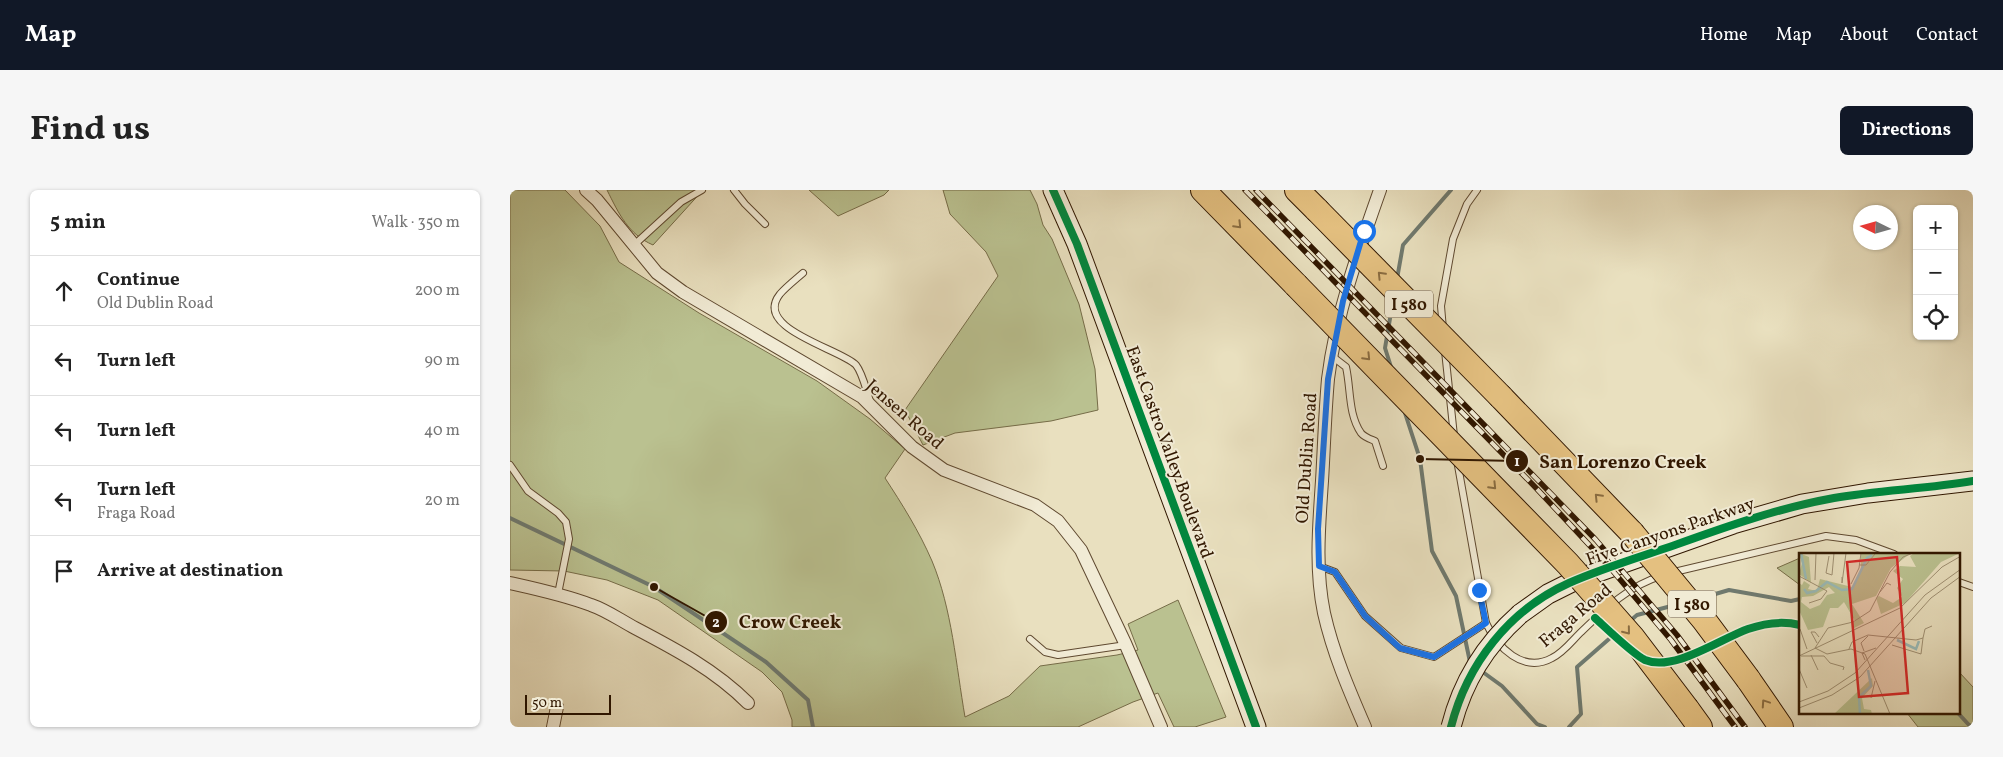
<!DOCTYPE html>
<meta charset="utf-8">
<style>
body{margin:0;font-family:Vollkorn,serif;background:#f6f6f6;color:#222}
.controls{position:absolute;right:15px;top:15px;display:grid;overflow:hidden;border-radius:8px;box-shadow:0 1px 4px #0004}
.controls button{width:45px;height:45px;display:grid;place-items:center;padding:0;border:0;border-bottom:1px solid #e0e0e0;background:#fff;color:#222;font:25px sans-serif}
.compass{position:absolute;left:1343px;top:15px;width:45px;height:45px;border-radius:50%;background:#fff;box-shadow:0 1px 4px #0004;rotate:275deg}
.scale{position:absolute;left:15px;bottom:12px;width:86px;box-sizing:border-box;padding-left:5px;border:2px solid #311700;border-top:0;font-size:14px;line-height:18px;white-space:nowrap;color:#311700;-webkit-text-stroke:4px #f1ebd5;paint-order:stroke}
.stop{position:absolute;width:15px;height:15px;margin:-11px;border:4px solid #1a73e8;border-radius:50%;background:#fff}
.stop.end{background:#1a73e8;border-color:#fff;box-shadow:0 1px 5px #0008}
.list{margin:0;padding:0;list-style:none}
h2{display:flex;justify-content:space-between;align-items:center;height:65px;margin:0;padding:0 20px;font-size:21px}
h2 small{font-size:16px;font-weight:400;color:#767676}
.list li{display:grid;grid-template-columns:32px 1fr auto;gap:15px;align-items:center;box-sizing:border-box;height:70px;padding:0 20px;border-top:1px solid #e0e0e0}
.list b{display:block;font-size:19px;white-space:nowrap}
.list p{margin:0;font-size:16px;white-space:nowrap;color:#767676}
.list em{font-size:16px;font-style:normal;color:#767676}
.icon{flex:none;width:28px;height:28px;fill:none;stroke:currentColor;stroke-width:2;stroke-linecap:round;stroke-linejoin:round}
.map{position:relative;flex:none;width:1463px;height:537px;overflow:hidden;border-radius:8px}
header{display:flex;align-items:center;gap:30px;box-sizing:border-box;height:70px;padding:0 25px;background:#111827;color:#fff}
header strong{font-size:24px}
nav{display:flex;gap:28px;margin-inline-start:auto;font-size:18px}
.intro{display:flex;align-items:center;justify-content:space-between;box-sizing:border-box;height:120px;padding:0 30px}
h1{margin:0;font-size:35px}
.button{padding:12px 22px;border-radius:8px;background:#111827;color:#fff;font-size:18px;font-weight:700}
main{display:flex;gap:30px;padding:0 30px}
aside{flex:1;background:#fff;border-radius:8px;box-shadow:0 1px 4px #0004}
.map>svg:first-child{display:block}
.green{fill:#bac190;stroke:#766c48}
.lines{fill:none;stroke-linecap:round;stroke-linejoin:round}
.stream{stroke:#6f796e;stroke-width:4}
.service-casing{stroke:#5f4930;stroke-width:8}
.minor-casing{stroke:#5f4930;stroke-width:14}
.secondary-casing{stroke:#311700;stroke-width:21}
.motorway-casing{stroke:#311700;stroke-width:26}
.service{stroke:#f1ebd5;stroke-width:6}
.minor{stroke:#f1ebd5;stroke-width:12}
.secondary{stroke:#f1ebd5;stroke-width:19}
.motorway{stroke:#e4c080;stroke-width:24}
.rail-casing{stroke:#311700;stroke-width:5.5}
.rail{stroke:#f1ebd5;stroke-width:4;stroke-dasharray:11;stroke-linecap:butt}
.secondary-bridge-casing{stroke:#311700;stroke-width:21;stroke-linecap:butt}
.motorway-bridge-casing{stroke:#311700;stroke-width:26;stroke-linecap:butt}
.secondary-bridge{stroke:#f1ebd5;stroke-width:19}
.motorway-bridge{stroke:#e4c080;stroke-width:24}
.cycleway-casing{stroke:#f1ebd5;stroke-width:11}
.cycleway{stroke:#00873e;stroke-width:8}
.oneway{stroke:#8a6c40}
.route{stroke:#1a73e8;stroke-width:6}
.labels{text-anchor:middle;stroke-width:4;stroke-linejoin:round;paint-order:stroke}
.shield{fill:#f1ebd5;stroke:#6b5740;stroke-width:1}
.shield-label{font-size:16px;font-weight:bold;fill:#311700}
.street-label{font-size:18px;fill:#311700;stroke:#f1ebd5}
.inset-river{fill:none;stroke:#99bbb8;stroke-width:2.5}
.inset-road{fill:none;stroke:#9f9073;stroke-width:1}
.view{fill:#d62828;fill-opacity:0.15;stroke:#d62828;stroke-width:2.5}
.inset-edge{fill:none;stroke:#311700;stroke-width:2.5}
.leader{fill:none;stroke:#311700;stroke-width:2}
.callout-dot{fill:#311700;stroke:#f1ebd5;stroke-width:2}
.mark-label{font-size:15px;text-anchor:middle;font-weight:bold;fill:#fff}
.callout-label{font-size:19px;text-anchor:middle;font-weight:bold;fill:#311700;stroke:#f1ebd5;stroke-width:4;stroke-linejoin:round;paint-order:stroke}
</style>
<header>
<strong>Map</strong>
<nav><a>Home</a><a>Map</a><a>About</a><a>Contact</a></nav>
</header>
<div class="intro"><h1>Find us</h1><a class="button">Directions</a></div>
<main>
<aside>
<h2>5 min<small>Walk · 350 m</small></h2>
<ul class="list">
<li><svg class="icon" aria-label="ahead" viewBox="0 0 24 24"><path d="M12 20V5M6 11l6-6 6 6"/></svg><div><b>Continue</b><p>Old Dublin Road</p></div><em>200 m</em></li>
<li><svg class="icon" aria-label="left" viewBox="0 0 24 24"><path d="M17 20v-9H6M10 6l-5 5 5 5"/></svg><div><b>Turn left</b></div><em>90 m</em></li>
<li><svg class="icon" aria-label="left" viewBox="0 0 24 24"><path d="M17 20v-9H6M10 6l-5 5 5 5"/></svg><div><b>Turn left</b></div><em>40 m</em></li>
<li><svg class="icon" aria-label="left" viewBox="0 0 24 24"><path d="M17 20v-9H6M10 6l-5 5 5 5"/></svg><div><b>Turn left</b><p>Fraga Road</p></div><em>20 m</em></li>
<li><svg class="icon" aria-label="arrive" viewBox="0 0 24 24"><path d="M6 21V4h12l-3 4 3 4H6"/></svg><div><b>Arrive at destination</b></div></li>
</ul>
</aside>
<div class="map">
<svg width="1463" height="537" viewBox="0 0 1463 537">
<rect width="100%" height="100%" fill="#e9e0bf"/>
<filter id="stains"><feTurbulence type="fractalNoise" baseFrequency=".004" numOctaves="4"/><feColorMatrix values="0 0 0 0 .2 0 0 0 0 .09 0 0 0 0 .02 0 0 0 .5 -.17"/></filter>
<radialGradient id="worn" r=".72"><stop offset=".6" stop-color="#630" stop-opacity="0"/><stop offset="1" stop-color="#630" stop-opacity=".3"/></radialGradient>
<g class="green">
<path d="M0 0H55L90 36 109 72 189 123 307 191 360 229 395 259 375 288C392 314 409 341 422 371 442 419 446 475 455 527L499 506 530 476 607 465 628 460 618 434 668 410 716 527 685 537H664L648 503 623 512 568 537H282V530L272 502 252 482 148 410 97 390 54 381 0 380Z"/>
<path d="M97 0H193L143 55C118 44 109 24 97 0Z"/>
<polygon points="299,0 379,0 374,5 328,26"/>
<polygon points="433,0 520,0 527,14 533,35 542,49 569,114 585,179 588,220 541,231 445,243 413,255 395,220 488,86 476,62 440,24"/>
<polygon points="1290,368 1290,395 1267,378"/>
<polygon points="1449,482 1463,497 1463,537 1408,537 1397,523 1449,523"/>
</g>
<g class="lines">
<g class="stream">
<polyline points="887,89 893,55 941,0"/>
<polyline points="882,180 875,158 883,111"/>
<polyline points="894,220 910,269 922,361 946,406 960,472"/>
<polyline points="0,328 144,397 256,472 298,510 303,537"/>
<polyline points="1188,409 1219,400 1281,411 1290,409"/>
<polyline points="1120,431 1127,425 1169,414"/>
<polyline points="970,480 992,496 1027,534 1035,537"/>
<polyline points="1448,523 1459,535 1463,536"/>
<polyline points="1059,537 1071,524 1067,477 1107,442"/>
</g>
<defs>
<g id="service">
<polyline points="224,0 235,14 255,34"/>
<polyline points="124,55 171,12 192,0"/>
<path d="M293 83C285 90 276 97 270 104 242 139 331 159 346 175 353 184 356 200 360 211"/>
<polyline points="933,139 931,116 943,49 957,14 967,0"/>
<polyline points="935,161 944,246"/>
<path d="M823 167 836 177C841 199 838 224 851 243 854 247 860 249 865 251L873 276"/>
<path d="M947 270 976 433C987 457 1013 484 1042 468 1053 463 1062 451 1070 443 1094 420 1118 396 1151 386"/>
<polyline points="0,275 18,301 48,323 56,332 59,349 48,404"/>
<polyline points="809,376 825,382 855,426 891,458 924,467 976,433"/>
<polyline points="1160,383 1316,346 1346,350 1384,364"/>
<polyline points="1449,392 1463,397"/>
<polyline points="520,449 535,462 548,465 616,455"/>
</g>
<g id="minor">
<polyline points="76,0 87,10 147,83 173,102 352,207 402,257 434,280 525,315 548,331 571,360 615,453 651,537"/>
<path d="M0 393C27 399 55 405 81 415 96 420 110 430 125 438 165 459 205 480 238 513"/>
<polyline points="43,537 47,517"/>
<path d="M855 537C839 500 823 463 814 423 805 380 809 335 812 291 814 258 815 223 818 189 826 124 848 62 870 0"/>
</g>
<g id="secondary">
<polyline points="543,0 567,54 746,537"/>
<polyline points="1010,424 1038,404 1068,389 1223,334 1292,314 1358,303 1463,291"/>
</g>
<g id="motorway">
<polyline points="693,0 786,95"/>
<polyline points="787,0 807,20"/>
<polyline points="991,207 1122,343"/>
<polyline points="1238,489 1271,537"/>
<polyline points="1177,519 1190,537"/>
</g>
</defs>
<use href="#service" class="service-casing"/>
<use href="#minor" class="minor-casing"/>
<use href="#secondary" class="secondary-casing"/>
<use href="#motorway" class="motorway-casing"/>
<use href="#service" class="service"/>
<use href="#minor" class="minor"/>
<use href="#secondary" class="secondary"/>
<use href="#motorway" class="motorway"/>
<defs>
<g id="rail">
<polyline points="735,0 1027,299 1097,374 1161,450 1225,537"/>
<polyline points="746,0 1086,350 1167,445 1235,537"/>
</g>
</defs>
<use href="#rail" class="rail-casing"/>
<use href="#rail" class="rail"/>
<defs>
<path id="secondary-bridge" d="M941 537C952 493 976 454 1010 424"/>
<g id="motorway-bridge">
<polyline points="807,20 991,207"/>
<polyline points="786,95 1058,374 1123,448 1177,519"/>
<polyline points="1122,343 1194,430 1238,489"/>
</g>
</defs>
<use href="#secondary-bridge" class="secondary-bridge-casing"/>
<use href="#motorway-bridge" class="motorway-bridge-casing"/>
<use href="#secondary-bridge" class="secondary-bridge"/>
<use href="#motorway-bridge" class="motorway-bridge"/>
<defs>
<g id="cycleway">
<polyline points="543,0 567,54 746,537"/>
<path d="M1085 428C1096 438 1124 465 1135 470 1164 482 1210 449 1238 439 1255 433 1273 431 1290 435"/>
<path d="M941 537C957 474 999 420 1059 393 1093 378 1130 367 1165 355 1218 336 1269 318 1324 308 1370 300 1417 299 1463 291"/>
</g>
</defs>
<use href="#cycleway" class="cycleway-casing"/>
<use href="#cycleway" class="cycleway"/>
</g>
<defs><path id="oneway-chevron" d="M-2-3.5L2.5 0L-2 3.5" fill="none" stroke-width="1.6" stroke-linecap="round" stroke-linejoin="round" transform="scale(1.25)"/></defs>
<g class="oneway">
<use href="#oneway-chevron" transform="translate(728 35) rotate(46)"/>
<use href="#oneway-chevron" transform="translate(871 85) rotate(-134)"/>
<use href="#oneway-chevron" transform="translate(857 167) rotate(46)"/>
<use href="#oneway-chevron" transform="translate(983 296) rotate(46)"/>
<use href="#oneway-chevron" transform="translate(1088 307) rotate(-134)"/>
<use href="#oneway-chevron" transform="translate(1117 441) rotate(51)"/>
<use href="#oneway-chevron" transform="translate(1255 513) rotate(-124)"/>
</g>
<g class="lines">
<polyline class="route" points="854,41 833,111 818,189 808,339 809,376 825,382 855,426 890,458 924,467 976,433 969,400"/>
</g>
<g class="labels">
<g class="shield">
<rect x="875" y="100.5" width="48" height="27" rx="4"/>
<rect x="1158" y="400.5" width="48" height="27" rx="4"/>
</g>
<g class="shield-label">
<text x="899" y="120">I 580</text>
<text x="1182" y="420">I 580</text>
</g>
<g class="street-label">
<text transform="translate(395 224) rotate(41)" y="6">Jensen Road</text>
<text transform="translate(660 262) rotate(70)" y="6">East Castro Valley Boulevard</text>
<text transform="translate(796 268) rotate(-86)" y="6">Old Dublin Road</text>
<text transform="translate(1160 341) rotate(-19)" y="6">Five Canyons Parkway</text>
<text transform="translate(1065 425) rotate(-40)" y="6">Fraga Road</text>
</g>
</g>
<g transform="translate(1289 363)">
<rect width="161" height="161" fill="#e9e0bf"/>
<path d="M0 0 10 4 12 30 0 21 3 10ZM62 0H112L92 15 77 43 53 51 65 70 55 75 53 70 56 68 45 49 39 55H31L24 74 9 77 0 57V30L3 32 5 28 11 32 9 36 13 37H18L21 26 53 34 62 17ZM30 34 36 40 28 42 21 52 11 56 2 49 3 44 14 43ZM115 0H161L142 9 106 50 82 61 77 45 80 43 94 50 103 44 98 35 104 26 94 18 101 13 117 14 111 3ZM73 125 74 133 63 145 65 156 72 157 73 161H35Z" fill="#bac190" fill-rule="evenodd"/>
<path class="inset-river" d="M2 0 7 26M5 36 8 40 17 38 28 29 43 37 53 36 68 5 73 2M98 87 117 96 120 88M61 161 60 144 72 133 69 117"/>
<path class="inset-road" d="M30 3 27 20 33 22 35 0M61 12H67L76 1M0 23 28 38 22 46 10 50M43 24V30L47 0M16 27 17 0M52 31 60 15 62 0M81 39 88 30 92 32M1 76 8 96M18 90 12 79H16L20 84M93 92 122 101 124 85M16 95 29 75 54 69 71 58 91 19 104 4 114 0M16 95 28 101 52 96 66 101 91 161M50 96 53 89 69 82 117 87 124 85 126 76 133 73M65 98 62 90 69 83M12 102 19 117M0 103 101 55 143 14 162 3M2 103H25M25 103 31 110 45 114 44 117M66 107 63 100 77 95M0 116 8 135M72 145 76 128M0 149 29 138 56 120 126 42 162 16M0 155 33 142 61 124 132 45 162 23"/>
<path class="view" d="M98 4 109 140 60 144 48 9Z"/>
<rect width="161" height="161" class="inset-edge"/>
</g>
<path class="leader" d="M910 269L1007 271M144 397L206 432"/>
<g class="callout-dot">
<circle cx="910" cy="269" r="5"/>
<circle cx="144" cy="397" r="5"/>
<circle cx="1007" cy="271" r="12"/>
<circle cx="206" cy="432" r="12"/>
</g>
<g class="mark-label">
<text x="1007" y="276">1</text>
<text x="206" y="437">2</text>
</g>
<g class="callout-label">
<text x="1113" y="278">San Lorenzo Creek</text>
<text x="280" y="438">Crow Creek</text>
</g>
<rect width="100%" height="100%" filter="url(#stains)"/>
<rect width="100%" height="100%" fill="url(#worn)"/>
</svg>
<div class="controls">
<button>+</button>
<button>−</button>
<button><svg class="icon" aria-label="locate" viewBox="0 0 24 24"><circle cx="12" cy="12" r="6"/><path d="M12 2v4M12 18v4M2 12h4M18 12h4"/></svg></button>
</div>
<svg class="compass" viewBox="-18 -18 36 36"><path d="M0-13l5 13h-10z" fill="#e53935"/><path d="M0 13l5-13h-10z" fill="#767676"/></svg>
<div class="scale">50 m</div>
<div class="stop" style="left:854px;top:41px"></div>
<div class="stop end" style="left:969px;top:400px"></div>
</div>
</main>
